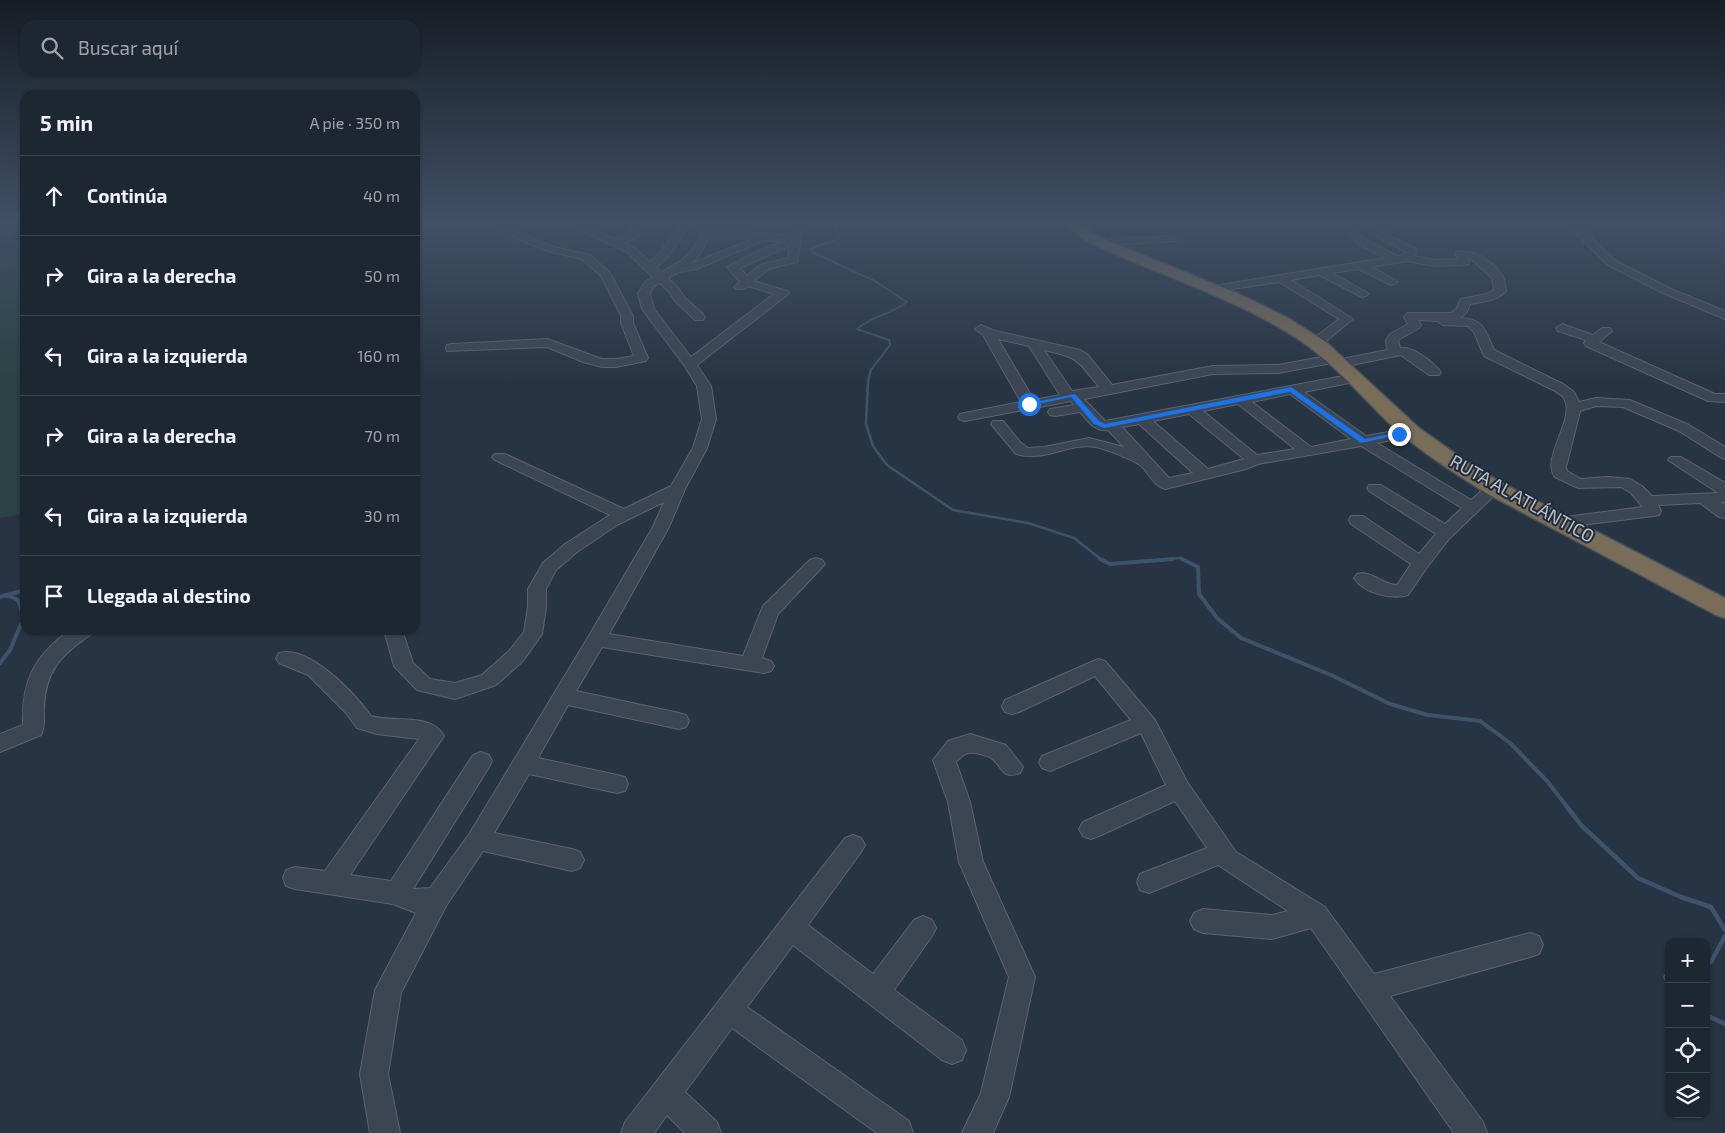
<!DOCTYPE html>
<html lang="es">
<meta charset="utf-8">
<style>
body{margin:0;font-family:"Exo 2",sans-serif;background:#252f3a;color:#f1f3f6}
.controls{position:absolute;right:15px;bottom:15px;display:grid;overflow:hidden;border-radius:10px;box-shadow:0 1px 4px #0004}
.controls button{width:45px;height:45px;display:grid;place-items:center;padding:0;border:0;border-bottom:1px solid #3b444d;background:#1d2732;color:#f1f3f6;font:25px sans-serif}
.stop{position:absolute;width:15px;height:15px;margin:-11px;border:4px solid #1a73e8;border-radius:50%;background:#fff}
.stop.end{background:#1a73e8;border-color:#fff;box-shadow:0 1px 5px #0008}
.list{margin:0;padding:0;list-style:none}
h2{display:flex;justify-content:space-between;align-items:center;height:65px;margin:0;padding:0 20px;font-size:21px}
h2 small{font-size:16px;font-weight:400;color:#a0a5ac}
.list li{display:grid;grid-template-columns:32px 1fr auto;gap:15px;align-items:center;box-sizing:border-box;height:80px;padding:0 20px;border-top:1px solid #3b444d}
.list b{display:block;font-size:19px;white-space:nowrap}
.list em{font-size:16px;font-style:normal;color:#a0a5ac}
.icon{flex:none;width:28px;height:28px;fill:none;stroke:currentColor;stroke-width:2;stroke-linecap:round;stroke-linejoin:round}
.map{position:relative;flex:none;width:1725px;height:1133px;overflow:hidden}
.search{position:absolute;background:#1d2732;box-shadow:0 1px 4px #0004;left:20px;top:20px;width:400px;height:55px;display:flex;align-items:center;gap:12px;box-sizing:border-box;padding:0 18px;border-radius:15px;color:#a0a5ac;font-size:19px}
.panel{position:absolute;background:#1d2732;box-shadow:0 1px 4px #0004;left:20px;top:90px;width:400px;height:545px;border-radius:15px}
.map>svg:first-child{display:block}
.green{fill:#2a4244}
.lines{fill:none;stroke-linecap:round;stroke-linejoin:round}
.stream-far3{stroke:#3e526c;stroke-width:2}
.stream-far2{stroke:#3e526c;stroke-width:2.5}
.stream-far1{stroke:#3e526c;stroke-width:4}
.stream{stroke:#3e526c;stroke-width:4.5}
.minor-casing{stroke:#5a6470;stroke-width:2}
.highway-casing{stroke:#46515d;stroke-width:3}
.minor{fill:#3c4653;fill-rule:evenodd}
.highway{fill:#796c59;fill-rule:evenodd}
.route{fill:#1a73e8}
.labels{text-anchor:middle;stroke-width:4;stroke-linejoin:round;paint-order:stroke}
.street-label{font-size:18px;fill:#b9c1cd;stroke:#202b39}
</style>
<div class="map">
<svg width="1725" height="1133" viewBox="0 0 1725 1133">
<rect width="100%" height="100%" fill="#273443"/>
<polygon class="green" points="25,250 25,514 0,518 0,257"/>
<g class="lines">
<path class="stream-far3" d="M834 224 840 238 810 249 816 254 875 281 907 302C892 314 872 316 857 329L889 340 890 345 871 370"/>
<g class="stream-far2">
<polyline points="871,369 868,381 866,424 873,446 887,465 953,510 1028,523 1074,538 1102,560"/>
<polyline points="1158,560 1181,558 1185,560"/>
</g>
<g class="stream-far1">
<polyline points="1100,559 1110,564 1173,559"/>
<polyline points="1182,559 1198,567 1199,594 1217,618 1241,638 1331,675 1390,704 1428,715 1480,721 1510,743 1547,781 1568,808"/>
<polyline points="0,597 25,590"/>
<polyline points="0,663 10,650 24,617 18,600 6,595"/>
</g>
<g class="stream">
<polyline points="1567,807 1581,825 1638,878 1681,897 1711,907 1725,930"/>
<polyline points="1706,963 1711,962 1725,936"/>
<polyline points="1669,976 1665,977 1669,983"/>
<polyline points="1706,1015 1725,1024"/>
</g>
<defs>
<g id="minor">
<polygon points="16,224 25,224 25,228 0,235 0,229"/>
<polygon points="480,224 495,224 554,247 590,255 610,273 633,316 633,323 648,358 646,361 616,367 602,367 583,362 547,347 447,351 446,348 447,345 452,344 547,339 602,359 616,359 634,356 621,323 621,316 601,276 582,259 547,251"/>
<path d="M568 224H582L615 239 629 233V224H639L638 237 624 243 635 248 650 262 662 250 681 224H691L670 254 656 268 662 272C671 267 681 262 689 254 702 240 698 224 723 224L714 232 760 233 791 236 796 224H806L801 236 797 262 768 269 754 281 787 291 789 293 787 295 697 365 711 386 716 419 707 448 685 489 669 527 609 634 743 656 763 606 810 560 816 558 822 560 825 564 778 614 762 658 771 661 774 666 771 671 764 673 602 647 576 691 679 713 686 715 689 721 686 727 679 729 568 705 538 758 617 775 625 777 628 784 625 791 617 793 529 774 494 833 572 849 580 852 584 860 580 868 572 871 483 851 446 906 401 993 388 1074 400 1133H370L360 1074 375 990 416 913 393 904 295 889 286 886 283 878 286 870 295 867 325 871 419 739 377 734 357 728 346 713 308 675 279 663 276 658 279 653C309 644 355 694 371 716 393 723 431 712 444 736L350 875 391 881 473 755 481 752 489 755 492 761 489 767 413 889 430 888 470 833 590 634 653 527 664 502 617 525 577 552 556 570 546 589V607L542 634 523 661 496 685 455 699 417 690 394 666 384 630H402L413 663 430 679 455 683 482 675 509 651 524 632 528 607V589L543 563 565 544 610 515 495 460 492 457 495 454H505L624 509 671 486 693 448 702 419 697 386 684 365 642 309 638 293 645 282 653 277 627 252ZM709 238 753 239 690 264 698 257ZM765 240 782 242 762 249 727 267 740 282 734 287 736 289H744L748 286 774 294 691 357 654 309 650 293 654 286 660 283 670 293 675 301 695 320H703L705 317 703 314 684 297 679 289 668 278 679 272 697 269ZM789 246 788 258 760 265 747 276 740 268Z"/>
<path d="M1388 224H1400L1388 235 1416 249 1417 251 1414 256 1435 260 1458 259 1455 254 1456 252C1474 248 1492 261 1502 275 1505 279 1505 286 1506 291 1497 301 1483 302 1470 304L1467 312 1460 318C1485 319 1485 331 1494 350L1563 384 1574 392 1579 402 1596 398 1630 400 1689 425 1725 447V459L1720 457 1679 431 1623 407 1596 406 1580 411 1566 467 1567 471 1581 479 1608 477 1630 479 1642 486 1652 496 1718 493 1668 460 1671 457H1681L1725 483V502H1720L1725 505V518L1719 517 1700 503 1658 505 1661 511 1659 515 1653 516 1573 526 1567 525 1565 521 1567 517 1573 516 1643 507 1631 493 1621 487 1578 488 1555 477C1540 457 1578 417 1563 397 1561 394 1556 392 1553 390L1484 356 1474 332 1468 326 1443 325 1437 321 1418 320 1421 325 1419 328 1398 340 1400 348C1413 346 1433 362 1441 372L1439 375H1429L1401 355 1347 366 1342 365 1340 362 1342 359 1387 350 1386 340 1390 334 1408 324 1404 317 1407 313H1451L1457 308 1461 299 1486 294 1494 290 1492 278 1471 259 1469 258V264L1465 265 1435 266 1407 261 1372 267 1395 280 1397 282 1395 284 1391 285 1359 269 1332 273 1366 292 1368 294 1366 296 1362 297 1319 275 1291 280 1353 319 1325 342 1321 343 1315 339 1317 336 1339 319 1279 282 1220 291 1214 288 1220 285 1385 258 1358 244 1349 234 1354 231 1366 240 1397 256 1403 255 1406 252 1376 236Z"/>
<polygon points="1566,224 1577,224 1616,261 1671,289 1725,311 1725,319 1663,293 1608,265"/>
<polygon points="1172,236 1177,239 1176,241 1111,245 1106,242 1111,239"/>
<polygon points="1562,324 1593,335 1602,328 1610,328 1612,331 1599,342 1715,394 1725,394 1725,402 1708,401 1586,346 1584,343 1586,340 1558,331 1556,328"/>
<path d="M981 325 992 330 1080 350 1087 354 1112 385 1213 366 1278 365 1333 355 1338 356 1340 359 1338 362 1278 373 1213 374 1084 399 1105 421 1354 374 1361 378 1359 381 1304 392 1366 436 1411 428 1416 429 1418 432 1416 435 1377 443 1471 500 1488 485H1500L1502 488 1449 539 1428 566 1408 595C1392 600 1363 593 1354 578L1357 574C1372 570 1382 585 1397 585L1411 564 1351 524 1349 520 1351 516H1363L1419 554 1436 534 1369 491 1367 488 1369 485H1381L1445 524 1462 508 1361 446 1258 464 1246 469 1165 489C1153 486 1149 472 1140 465 1133 460 1106 449 1096 447 1069 442 1044 463 1016 454L991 424 993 421H1003L1020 442 1028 448 1044 447 1089 438 1124 447 1108 430C1095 432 1088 421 1080 412L1055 416 1050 415 1048 412 1050 409 1074 405 1071 401 965 421 960 420 958 417 960 414 1021 402 983 335 975 329ZM998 339 1029 346 1060 395 1034 400ZM1044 350C1079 358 1077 359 1099 387L1072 391ZM1290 394 1351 439 1311 447 1252 402ZM1238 404 1295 449 1257 455 1203 411ZM1189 414 1244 459 1208 469 1153 421ZM1139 424 1193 473 1169 478 1122 427Z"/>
<path d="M70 630H92L90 635C61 655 45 671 44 708 43 717 46 726 41 735L0 752V734L23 725C21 681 35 655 70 630Z"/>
<polygon points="1098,659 1105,661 1155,720 1187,782 1236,852 1325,907 1374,974 1530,933 1539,936 1543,945 1539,954 1530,957 1390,996 1483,1122 1487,1133 1454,1133 1311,928 1272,939 1203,933 1194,929 1190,921 1194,913 1203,909 1272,915 1288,911 1218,865 1149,893 1140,890 1137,882 1140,874 1207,848 1175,801 1099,836 1091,839 1083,836 1079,829 1083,822 1166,785 1141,733 1050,771 1042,768 1039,762 1042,756 1131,720 1095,676 1019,712 1012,714 1005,712 1002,706 1005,700"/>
<path d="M970 734 1006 745 1023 767 1020 773C1001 780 1003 766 991 758 988 756 983 755 980 754 968 751 964 753 956 762L970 802 983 862 1035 977 1009 1097 993 1133H962L981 1093 1009 977 959 862 948 802 933 760 948 741Z"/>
<polygon points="853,835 861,838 865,845 861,852 808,925 873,974 914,920 923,916 932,920 936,928 932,936 894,990 962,1040 966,1050 962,1060 952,1064 942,1060 793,945 747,1007 909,1121 913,1133 877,1133 732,1028 685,1092 717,1122 721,1133 685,1133 667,1115 654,1133 621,1133 625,1122 845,838"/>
</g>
<path id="highway" d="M1066 224H1082L1094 234 1113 243 1239 294 1288 318 1326 342 1419 428 1470 464 1502 483 1725 598V618L1716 615 1486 493C1453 472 1419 451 1390 424 1360 395 1333 362 1298 339 1232 296 1155 274 1084 240Z"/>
</defs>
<use href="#minor" class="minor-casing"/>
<use href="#highway" class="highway-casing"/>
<use href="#minor" class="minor"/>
<use href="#highway" class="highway"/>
</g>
<linearGradient id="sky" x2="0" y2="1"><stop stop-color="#151d25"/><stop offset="0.58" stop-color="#415066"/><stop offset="1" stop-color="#415066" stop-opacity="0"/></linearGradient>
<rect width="1725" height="383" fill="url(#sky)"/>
<polygon class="route" points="1291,387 1365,439 1399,432 1403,434 1361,443 1290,392 1104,428 1094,424 1071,397 1029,406 1026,404 1075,394 1099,421 1105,424"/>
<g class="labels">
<g class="street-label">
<text transform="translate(1522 499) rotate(29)" y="6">RUTA AL ATLÁNTICO</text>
</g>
</g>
</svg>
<div class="controls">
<button>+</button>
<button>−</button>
<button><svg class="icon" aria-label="locate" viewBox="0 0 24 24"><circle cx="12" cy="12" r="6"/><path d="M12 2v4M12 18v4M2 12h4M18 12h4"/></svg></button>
<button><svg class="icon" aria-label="layers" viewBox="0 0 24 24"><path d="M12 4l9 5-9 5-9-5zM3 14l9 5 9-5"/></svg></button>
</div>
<div class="stop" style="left:1029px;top:404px"></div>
<div class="stop end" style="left:1399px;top:434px"></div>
<div class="search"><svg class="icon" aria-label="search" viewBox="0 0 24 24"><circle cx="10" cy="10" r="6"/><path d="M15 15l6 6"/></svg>Buscar aquí</div>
<section class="panel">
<h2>5 min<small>A pie · 350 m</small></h2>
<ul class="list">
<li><svg class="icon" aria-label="ahead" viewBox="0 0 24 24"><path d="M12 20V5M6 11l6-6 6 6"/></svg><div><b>Continúa</b></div><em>40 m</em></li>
<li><svg class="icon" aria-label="right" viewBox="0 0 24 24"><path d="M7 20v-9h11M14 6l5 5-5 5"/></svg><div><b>Gira a la derecha</b></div><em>50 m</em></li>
<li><svg class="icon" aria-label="left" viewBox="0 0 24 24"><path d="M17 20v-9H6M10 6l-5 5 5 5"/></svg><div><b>Gira a la izquierda</b></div><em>160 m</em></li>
<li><svg class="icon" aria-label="right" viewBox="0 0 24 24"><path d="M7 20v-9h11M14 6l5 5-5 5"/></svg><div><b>Gira a la derecha</b></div><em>70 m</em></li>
<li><svg class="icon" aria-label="left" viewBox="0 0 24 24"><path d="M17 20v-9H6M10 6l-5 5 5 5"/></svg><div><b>Gira a la izquierda</b></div><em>30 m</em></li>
<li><svg class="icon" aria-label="arrive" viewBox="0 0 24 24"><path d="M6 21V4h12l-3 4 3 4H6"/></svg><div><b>Llegada al destino</b></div></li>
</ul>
</section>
</div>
